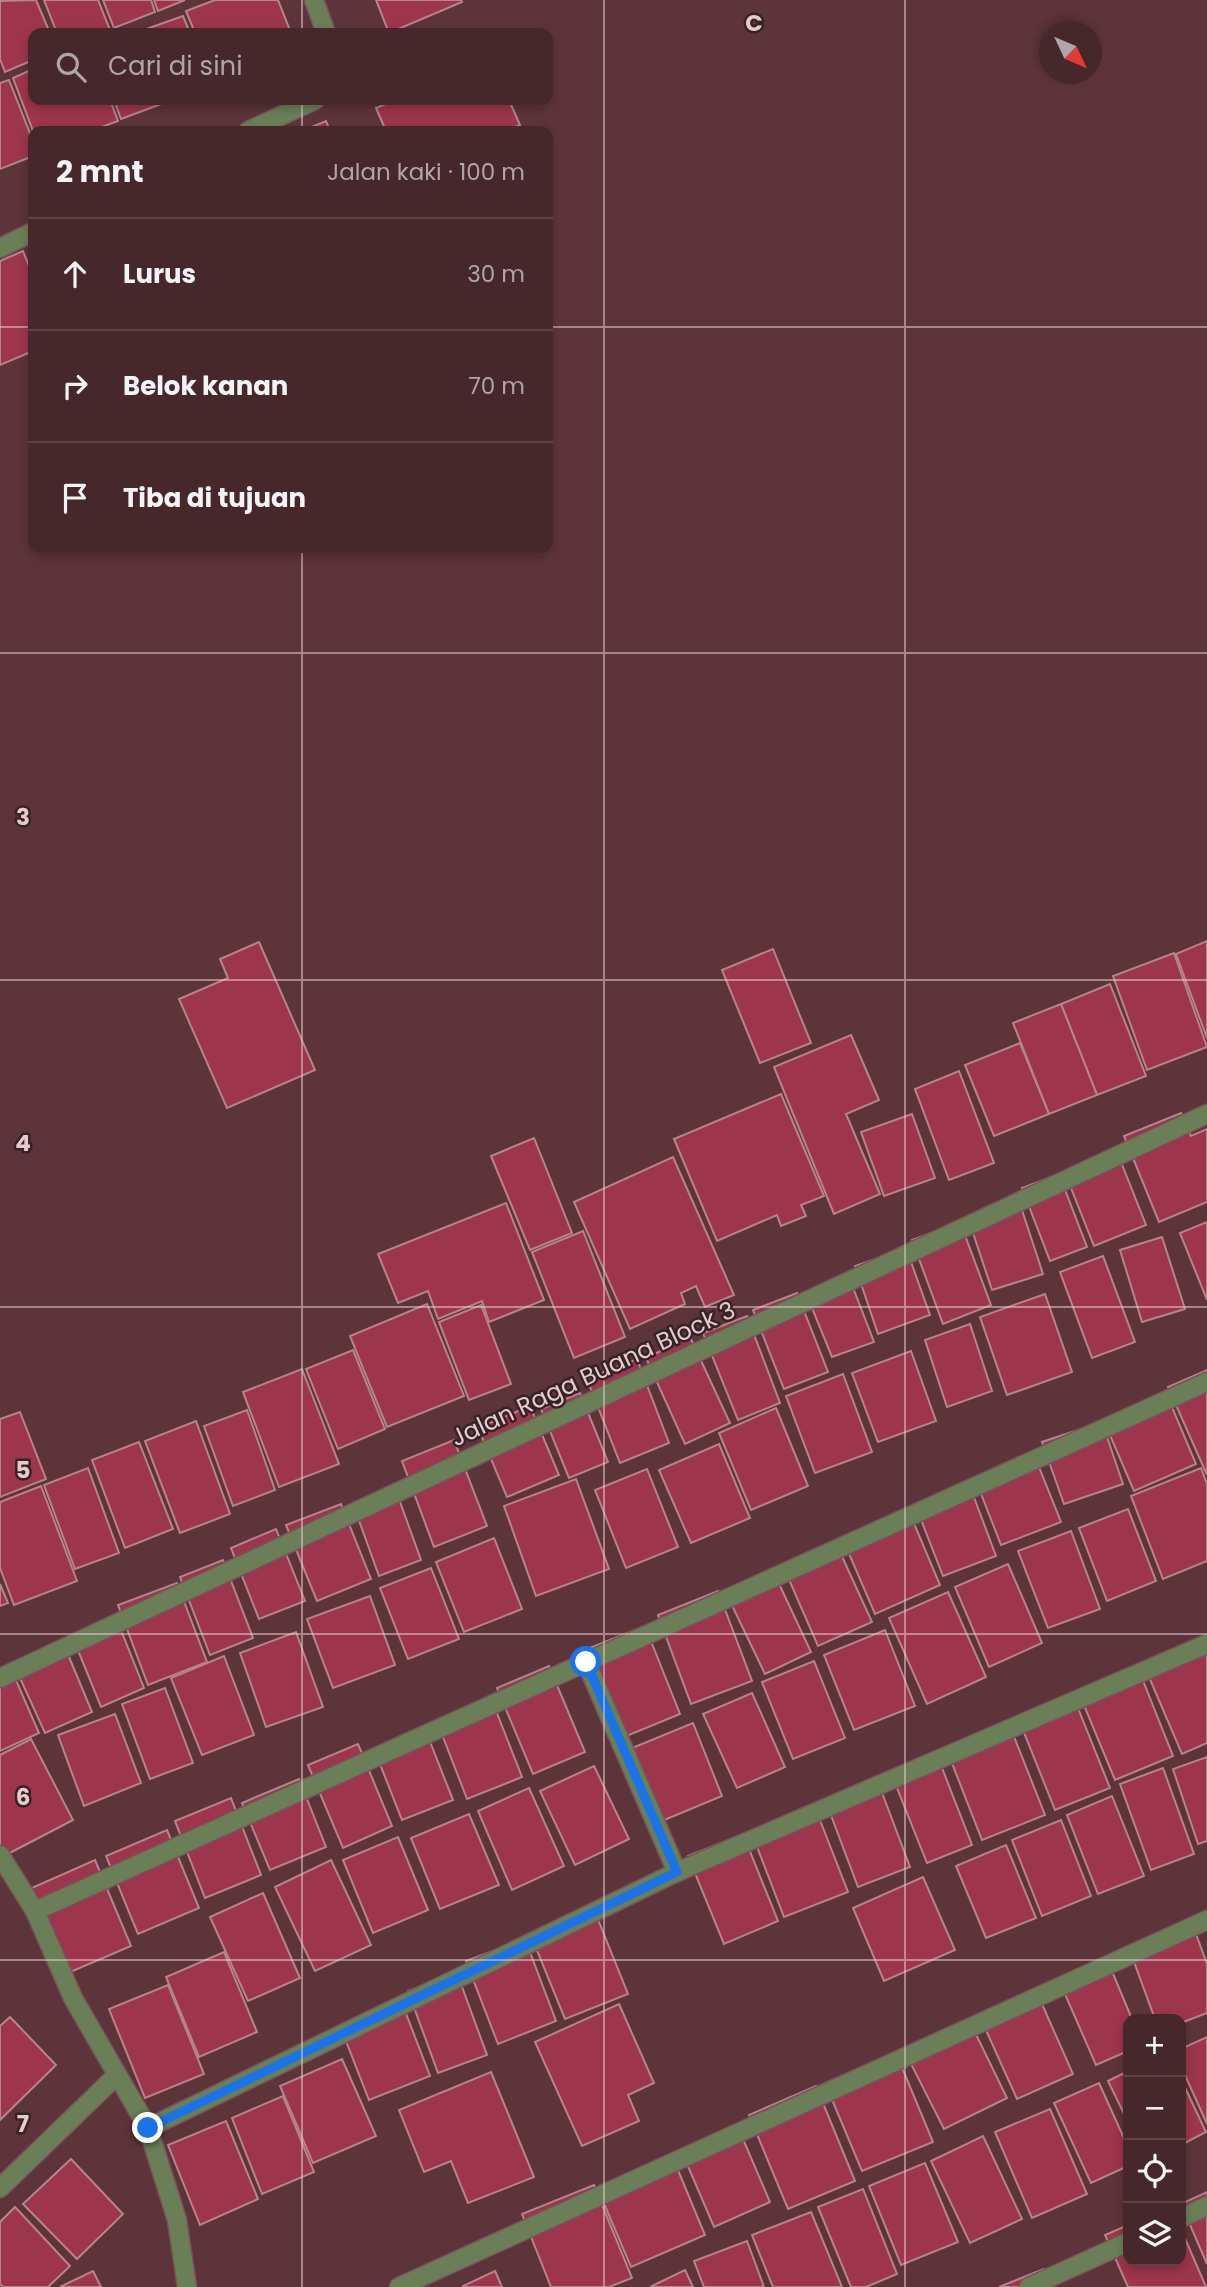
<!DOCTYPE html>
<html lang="id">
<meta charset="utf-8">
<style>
body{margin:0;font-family:Poppins,sans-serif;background:#4d2f34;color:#f1f3f6}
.controls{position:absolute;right:21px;bottom:21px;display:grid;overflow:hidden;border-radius:14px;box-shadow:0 4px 10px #0003}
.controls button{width:63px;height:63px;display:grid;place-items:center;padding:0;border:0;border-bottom:2px solid #5e4448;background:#46272c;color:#f1f3f6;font:35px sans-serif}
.compass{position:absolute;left:1039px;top:21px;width:63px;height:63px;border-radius:50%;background:#46272c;box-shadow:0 4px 10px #0003;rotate:134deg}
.stop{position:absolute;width:21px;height:21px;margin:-16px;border:5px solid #1a73e8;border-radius:50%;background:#fff}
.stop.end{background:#1a73e8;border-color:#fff;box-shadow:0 2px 7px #0008}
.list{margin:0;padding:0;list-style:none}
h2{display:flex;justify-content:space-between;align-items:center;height:91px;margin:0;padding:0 28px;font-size:30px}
h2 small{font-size:23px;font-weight:400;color:#b0a5a9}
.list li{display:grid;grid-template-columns:46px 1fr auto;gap:21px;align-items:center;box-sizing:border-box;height:112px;padding:0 28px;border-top:2px solid #5e4448}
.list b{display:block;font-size:26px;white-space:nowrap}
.list em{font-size:23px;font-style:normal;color:#b0a5a9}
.icon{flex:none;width:38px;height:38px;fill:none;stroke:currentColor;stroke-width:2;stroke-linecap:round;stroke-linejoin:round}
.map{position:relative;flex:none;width:1207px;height:2287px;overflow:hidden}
.search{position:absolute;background:#46272c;box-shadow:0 4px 10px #0003;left:28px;top:28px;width:525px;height:77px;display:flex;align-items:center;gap:18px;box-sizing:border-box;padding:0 24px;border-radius:14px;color:#b0a5a9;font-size:26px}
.panel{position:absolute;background:#46272c;box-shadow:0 4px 10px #0003;left:28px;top:126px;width:525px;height:427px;border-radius:14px}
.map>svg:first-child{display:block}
.building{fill:#9d354c;stroke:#b5858b;stroke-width:2}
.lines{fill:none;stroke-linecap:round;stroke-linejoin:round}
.minor-casing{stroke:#785258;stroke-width:21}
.minor{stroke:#6a7e57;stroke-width:18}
.route{stroke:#1a73e8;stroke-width:9}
.grid{fill:none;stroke:#e6cbce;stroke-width:2;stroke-opacity:0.55}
.labels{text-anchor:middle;stroke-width:5;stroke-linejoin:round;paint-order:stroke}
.street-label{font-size:24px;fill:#e6cbce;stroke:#362325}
.grid-label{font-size:23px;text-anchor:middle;font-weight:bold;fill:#e6cbce;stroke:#362325;stroke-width:5;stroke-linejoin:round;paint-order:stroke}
</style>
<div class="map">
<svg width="1207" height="2287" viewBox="0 0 1207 2287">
<rect width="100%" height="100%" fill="#5d343a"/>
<g class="building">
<polygon points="36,0 50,33 33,33 33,60 5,72 0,59 0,1"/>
<polygon points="44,0 98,0 110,30 102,33 57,33"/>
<polygon points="103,0 151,0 155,12 114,28"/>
<polygon points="154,0 185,0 158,11"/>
<polygon points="215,0 278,0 291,33 195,33 186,11"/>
<polygon points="376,0 461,0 462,2 389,33"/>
<polygon points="183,16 190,33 135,33"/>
<polygon points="33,69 33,100 110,100 118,121 91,131 33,131 13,78"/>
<polygon points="9,80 33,141 33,156 0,169 0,83"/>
<polygon points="114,100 172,100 121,119"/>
<polygon points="395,100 509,100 520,125 506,131 386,131 376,108"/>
<polygon points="326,121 330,131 302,131"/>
<polygon points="23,251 33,276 33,351 0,365 0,261"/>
<polygon points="1207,941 1207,1038 1176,954"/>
<polygon points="259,942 315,1070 227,1108 179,999 228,978 220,959"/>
<polygon points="773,949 811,1043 760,1063 722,970"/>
<polygon points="1174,953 1207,1047 1147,1070 1113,976"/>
<polygon points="1110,984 1146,1076 1097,1095 1061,1004"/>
<polygon points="1061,1004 1097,1095 1049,1114 1013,1023"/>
<polygon points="851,1035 879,1100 846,1114 880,1194 834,1214 774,1067"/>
<polygon points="1020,1043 1049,1114 994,1136 965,1065"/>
<polygon points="959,1071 994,1163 949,1180 915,1089"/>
<polygon points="781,1094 824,1196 801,1205 806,1216 781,1226 777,1215 717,1241 674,1139"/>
<polygon points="1181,1113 1191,1136 1207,1129 1207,1202 1159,1222 1124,1136"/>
<polygon points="912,1114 935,1178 884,1196 861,1132"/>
<polygon points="534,1138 572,1233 530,1250 491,1156"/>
<polygon points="673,1157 734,1295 705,1307 696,1286 681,1293 685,1304 630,1329 574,1202"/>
<polygon points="1121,1162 1146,1225 1094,1246 1069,1183"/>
<polygon points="1059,1174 1087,1247 1050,1261 1022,1188"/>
<polygon points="1019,1201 1043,1274 992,1290 968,1218"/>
<polygon points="506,1203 544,1300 489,1322 482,1301 438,1319 428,1291 398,1303 378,1254"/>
<polygon points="960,1222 991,1305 943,1324 912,1240"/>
<polygon points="1207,1222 1207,1300 1180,1233"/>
<polygon points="583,1231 625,1337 574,1358 532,1252"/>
<polygon points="1162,1237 1185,1309 1142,1322 1120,1250"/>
<polygon points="906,1248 930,1315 878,1334 855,1266"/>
<polygon points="1103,1256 1135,1342 1092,1358 1060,1272"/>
<polygon points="852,1285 874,1342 832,1357 810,1303"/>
<polygon points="797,1293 828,1372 784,1389 753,1310"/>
<polygon points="1045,1294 1072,1372 1007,1395 980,1317"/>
<polygon points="427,1304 464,1396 387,1427 350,1336"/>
<polygon points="481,1305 511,1384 469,1400 439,1322"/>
<polygon points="747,1316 780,1403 738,1420 703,1333"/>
<polygon points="970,1324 992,1391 947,1407 925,1340"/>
<polygon points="690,1337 730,1423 685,1444 646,1358"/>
<polygon points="353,1350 385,1429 338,1449 306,1369"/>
<polygon points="911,1351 936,1421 878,1442 852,1373"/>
<polygon points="637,1359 669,1443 620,1463 587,1379"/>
<polygon points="302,1369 339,1464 279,1487 243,1392"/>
<polygon points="1207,1370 1207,1475 1168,1387"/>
<polygon points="843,1374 872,1452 815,1473 786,1396"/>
<polygon points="580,1393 608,1462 569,1478 541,1409"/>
<polygon points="1166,1393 1196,1464 1134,1491 1103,1419"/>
<polygon points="530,1406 559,1475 507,1497 478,1428"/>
<polygon points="776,1408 808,1486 751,1510 719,1433"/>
<polygon points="247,1410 275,1490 233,1506 204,1426"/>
<polygon points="20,1412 46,1479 0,1497 0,1419"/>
<polygon points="196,1421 230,1514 180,1533 145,1441"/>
<polygon points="1102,1422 1123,1484 1064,1504 1042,1442"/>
<polygon points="454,1440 487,1526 434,1547 402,1461"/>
<polygon points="139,1442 173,1529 125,1548 92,1460"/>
<polygon points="719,1444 750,1518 691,1543 659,1470"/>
<polygon points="1037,1462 1061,1522 1001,1545 978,1486"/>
<polygon points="88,1468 119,1553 75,1569 44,1485"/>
<polygon points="1201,1468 1207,1484 1207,1561 1163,1579 1131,1496"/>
<polygon points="647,1469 678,1547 626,1568 595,1490"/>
<polygon points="576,1479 609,1569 536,1596 504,1506"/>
<polygon points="41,1486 77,1581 14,1605 0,1568 0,1502"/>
<polygon points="395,1488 421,1560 379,1576 353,1504"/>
<polygon points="972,1492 996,1556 943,1576 918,1512"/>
<polygon points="341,1504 371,1579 317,1601 286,1525"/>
<polygon points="1128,1509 1156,1581 1107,1601 1079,1528"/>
<polygon points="913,1521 940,1585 875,1614 847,1549"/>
<polygon points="276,1529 305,1601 259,1619 231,1548"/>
<polygon points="1071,1531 1100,1609 1048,1628 1018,1551"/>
<polygon points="494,1538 522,1609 464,1632 436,1562"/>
<polygon points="840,1552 872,1622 818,1646 787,1575"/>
<polygon points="223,1560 253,1638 210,1655 180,1577"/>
<polygon points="1008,1564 1042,1643 989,1667 955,1587"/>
<polygon points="431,1568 459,1639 408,1659 380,1588"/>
<polygon points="773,1571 811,1652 765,1674 726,1593"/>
<polygon points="177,1583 207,1662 148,1685 118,1605"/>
<polygon points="0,1584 8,1603 0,1606"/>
<polygon points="718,1591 752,1681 691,1704 658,1615"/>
<polygon points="948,1592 986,1677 927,1704 889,1618"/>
<polygon points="370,1596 395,1665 333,1688 307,1619"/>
<polygon points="117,1620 144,1688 101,1707 73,1638"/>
<polygon points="645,1626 680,1714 612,1742 577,1653"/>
<polygon points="885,1630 915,1706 854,1730 824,1655"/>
<polygon points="296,1632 323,1707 266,1727 240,1653"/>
<polygon points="1204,1636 1207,1642 1207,1743 1182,1754 1143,1663"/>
<polygon points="64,1645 92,1712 45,1733 15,1667"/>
<polygon points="224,1656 254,1735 202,1755 171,1678"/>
<polygon points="814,1661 845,1738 793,1759 762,1682"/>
<polygon points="549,1666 585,1752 533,1774 497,1688"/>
<polygon points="12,1671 39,1733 0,1751 0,1676"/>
<polygon points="1140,1673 1173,1756 1115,1780 1081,1698"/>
<polygon points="165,1688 193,1763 150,1779 122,1704"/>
<polygon points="752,1693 785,1767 737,1788 703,1714"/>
<polygon points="493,1703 522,1777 467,1799 438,1724"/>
<polygon points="1076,1703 1110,1788 1055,1810 1021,1725"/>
<polygon points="115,1714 141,1783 84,1806 58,1735"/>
<polygon points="693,1723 722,1796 650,1826 620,1753"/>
<polygon points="425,1729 453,1800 402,1820 374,1749"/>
<polygon points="1011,1729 1045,1815 982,1840 948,1753"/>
<polygon points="31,1739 73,1820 0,1858 0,1755"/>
<polygon points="358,1744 392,1826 343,1848 308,1765"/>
<polygon points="937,1755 972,1845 927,1863 891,1773"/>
<polygon points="1207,1757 1207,1841 1198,1844 1173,1769"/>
<polygon points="594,1766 629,1839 575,1865 540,1791"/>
<polygon points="1163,1768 1194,1854 1151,1870 1120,1784"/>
<polygon points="299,1779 326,1847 270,1870 242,1803"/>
<polygon points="878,1782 910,1867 858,1887 826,1802"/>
<polygon points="529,1788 564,1866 512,1890 478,1811"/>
<polygon points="1112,1796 1144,1876 1098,1894 1067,1815"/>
<polygon points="231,1798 261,1875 205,1898 175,1821"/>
<polygon points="469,1814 499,1885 440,1909 411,1838"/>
<polygon points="818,1815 848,1892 784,1917 754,1839"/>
<polygon points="1061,1820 1091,1896 1042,1916 1012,1840"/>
<polygon points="167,1830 199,1908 138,1934 106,1856"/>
<polygon points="743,1834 778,1921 724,1944 688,1856"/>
<polygon points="398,1837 428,1910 373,1933 343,1860"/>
<polygon points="1006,1845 1036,1918 986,1938 956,1866"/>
<polygon points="95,1860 131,1946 61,1976 25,1891"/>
<polygon points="331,1860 371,1945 315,1971 275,1887"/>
<polygon points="923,1877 955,1950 884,1981 853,1908"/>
<polygon points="263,1893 300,1978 248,2001 210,1917"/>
<polygon points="597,1917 628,1994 565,2019 534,1943"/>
<polygon points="1193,1926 1207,1964 1207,2013 1181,2023 1181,2019 1155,2019 1130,1951"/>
<polygon points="525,1939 556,2021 498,2044 466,1961"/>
<polygon points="224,1952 257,2032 199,2057 166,1977"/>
<polygon points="1109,1964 1132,2019 1128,2019 1128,2051 1096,2065 1061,1985"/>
<polygon points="457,1973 487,2055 438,2073 408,1991"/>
<polygon points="168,1985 204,2074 145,2098 109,2009"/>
<polygon points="1038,1995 1073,2074 1017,2099 981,2019"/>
<polygon points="619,2004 654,2083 628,2095 639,2121 582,2146 535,2042"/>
<polygon points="405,2011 430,2076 369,2100 344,2036"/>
<polygon points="10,2017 56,2065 0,2120 0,2026"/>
<polygon points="969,2020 1007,2098 944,2129 905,2052"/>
<polygon points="1207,2037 1207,2124 1181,2066 1181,2049"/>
<polygon points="896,2053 933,2142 862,2171 825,2083"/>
<polygon points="342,2059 376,2136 313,2163 280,2086"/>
<polygon points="1128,2071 1128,2122 1108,2081"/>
<polygon points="491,2072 534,2177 468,2203 451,2161 424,2172 399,2110"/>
<polygon points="1181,2079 1206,2132 1181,2145"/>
<polygon points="1099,2083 1128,2147 1128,2166 1091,2183 1054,2103"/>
<polygon points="816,2086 855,2181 788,2209 749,2115"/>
<polygon points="283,2096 314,2172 262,2194 232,2118"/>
<polygon points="1050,2109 1087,2194 1032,2218 995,2132"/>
<polygon points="226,2121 258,2199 200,2225 168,2145"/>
<polygon points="740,2132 770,2202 714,2227 684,2157"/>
<polygon points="983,2136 1022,2219 970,2243 931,2161"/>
<polygon points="71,2159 123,2214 77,2259 23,2204"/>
<polygon points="675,2163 705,2235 631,2267 600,2194"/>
<polygon points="925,2163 958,2242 901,2265 869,2186"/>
<polygon points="594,2185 632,2278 609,2287 551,2287 522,2214"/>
<polygon points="863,2189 897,2274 866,2287 851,2287 818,2207"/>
<polygon points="1207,2192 1207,2264 1181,2204"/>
<polygon points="15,2207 70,2266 48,2287 3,2287 0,2284 0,2222"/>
<polygon points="811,2212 842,2287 773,2287 752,2235"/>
<polygon points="1128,2225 1128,2261 1181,2261 1181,2229 1206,2287 1128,2287 1105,2235"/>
<polygon points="747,2241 764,2287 704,2287 694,2261"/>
<polygon points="1044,2269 1051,2287 999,2287"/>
<polygon points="685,2270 693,2287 650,2287"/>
<polygon points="93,2271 101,2287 60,2287"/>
<polygon points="495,2271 502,2287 464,2287 463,2286"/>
</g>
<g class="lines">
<defs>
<g id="minor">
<polyline points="314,0 326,33"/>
<polyline points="248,131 315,100"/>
<polyline points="0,248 33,232"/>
<polyline points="586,1662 677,1872"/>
<polyline points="0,1678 1207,1114"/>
<polyline points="0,1855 35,1911 73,1998 148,2128 177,2220 187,2287"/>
<polyline points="35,1911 1207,1382"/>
<polyline points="148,2128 677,1872 1207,1644"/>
<polyline points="0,2188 117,2075"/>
<polyline points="1181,2218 1207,2206"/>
<polyline points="399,2287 1207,1920"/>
<polyline points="1029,2287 1128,2242"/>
</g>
</defs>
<use href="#minor" class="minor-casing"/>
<use href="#minor" class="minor"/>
</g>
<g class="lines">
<polyline class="route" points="148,2128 677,1872 586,1662"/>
</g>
<path class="grid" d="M302 0V33M604 0V2287M905 0V2287M302 100V131M0 327H33M548 327H1207M302 548V2287M0 653H1207M0 980H1207M0 1307H1207M0 1634H1207M0 1960H1207"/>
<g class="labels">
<g class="street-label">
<text transform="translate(593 1374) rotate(-25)" y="8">Jalan Raga Buana Block 3</text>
</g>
</g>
<g class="grid-label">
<text x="754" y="31">C</text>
<text x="23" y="825">3</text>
<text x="23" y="1151">4</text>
<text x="23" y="1478">5</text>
<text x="23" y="1805">6</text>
<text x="23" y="2132">7</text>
</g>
</svg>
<div class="controls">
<button>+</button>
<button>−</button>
<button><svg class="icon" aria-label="locate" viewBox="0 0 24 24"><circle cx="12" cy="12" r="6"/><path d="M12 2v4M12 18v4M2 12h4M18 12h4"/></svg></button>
<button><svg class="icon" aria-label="layers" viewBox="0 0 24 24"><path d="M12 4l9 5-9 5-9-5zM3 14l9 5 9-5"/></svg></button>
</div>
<svg class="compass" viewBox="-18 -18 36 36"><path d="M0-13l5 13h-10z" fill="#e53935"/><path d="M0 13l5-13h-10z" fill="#b0a5a9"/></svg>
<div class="stop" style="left:586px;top:1662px"></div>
<div class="stop end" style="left:148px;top:2128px"></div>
<div class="search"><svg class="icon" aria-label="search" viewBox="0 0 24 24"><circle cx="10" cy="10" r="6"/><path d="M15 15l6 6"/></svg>Cari di sini</div>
<section class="panel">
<h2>2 mnt<small>Jalan kaki · 100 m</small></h2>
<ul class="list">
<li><svg class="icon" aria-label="ahead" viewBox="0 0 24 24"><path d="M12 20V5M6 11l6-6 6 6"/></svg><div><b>Lurus</b></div><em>30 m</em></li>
<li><svg class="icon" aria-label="right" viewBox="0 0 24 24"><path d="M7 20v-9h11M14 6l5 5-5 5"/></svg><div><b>Belok kanan</b></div><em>70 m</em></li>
<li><svg class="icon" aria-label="arrive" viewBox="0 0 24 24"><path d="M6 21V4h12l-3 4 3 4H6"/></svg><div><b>Tiba di tujuan</b></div></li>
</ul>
</section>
</div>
